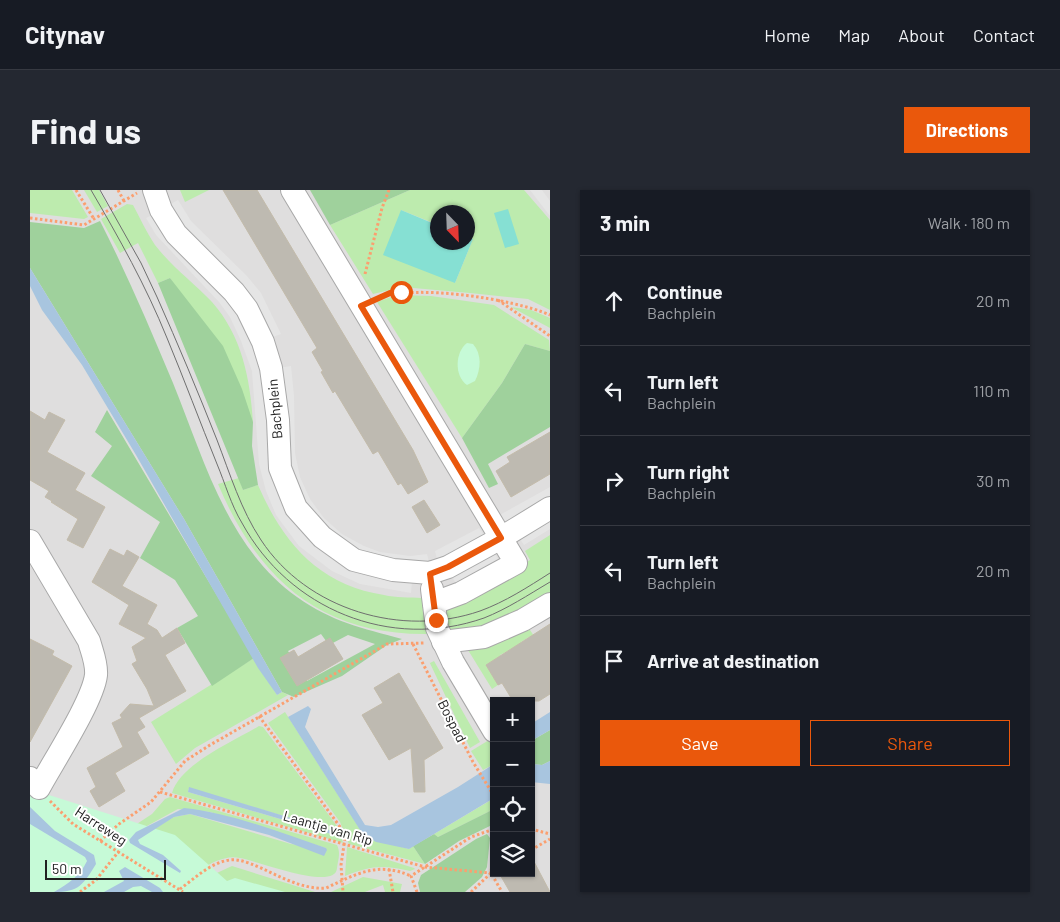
<!DOCTYPE html>
<meta charset="utf-8">
<style>
body{margin:0;font-family:Barlow,sans-serif;background:#242831;color:#f1f3f6}
.controls{position:absolute;right:15px;bottom:15px;display:grid;overflow:hidden;border-radius:0px;box-shadow:0 1px 4px #0004}
.controls button{width:45px;height:45px;display:grid;place-items:center;padding:0;border:0;border-bottom:1px solid #363941;background:#171b24;color:#f1f3f6;font:25px sans-serif}
.compass{position:absolute;left:400px;top:15px;width:45px;height:45px;border-radius:50%;background:#171b24;box-shadow:0 1px 4px #0004;rotate:157deg}
.scale{position:absolute;left:15px;bottom:12px;width:121px;box-sizing:border-box;padding-left:5px;border:2px solid #212121;border-top:0;font-size:14px;line-height:18px;white-space:nowrap;color:#212121;-webkit-text-stroke:4px #fff;paint-order:stroke}
.stop{position:absolute;width:15px;height:15px;margin:-11px;border:4px solid #ea580c;border-radius:50%;background:#fff}
.stop.end{background:#ea580c;border-color:#fff;box-shadow:0 1px 5px #0008}
.list{margin:0;padding:0;list-style:none}
h2{display:flex;justify-content:space-between;align-items:center;height:65px;margin:0;padding:0 20px;font-size:21px}
h2 small{font-size:16px;font-weight:400;color:#9ea1a6}
.list li{display:grid;grid-template-columns:32px 1fr auto;gap:15px;align-items:center;box-sizing:border-box;height:90px;padding:0 20px;border-top:1px solid #363941}
.list b{display:block;font-size:19px;white-space:nowrap}
.list p{margin:0;font-size:16px;white-space:nowrap;color:#9ea1a6}
.list em{font-size:16px;font-style:normal;color:#9ea1a6}
.actions{display:flex;gap:10px;padding:15px 20px}
.actions a{flex:1;padding:11px 0;border:1px solid #ea580c;border-radius:0px;text-align:center;font-size:18px;color:#ea580c}
.actions .main{background:#ea580c;color:#fff}
.icon{flex:none;width:28px;height:28px;fill:none;stroke:currentColor;stroke-width:2;stroke-linecap:round;stroke-linejoin:round}
.map{position:relative;flex:none;width:520px;height:702px;overflow:hidden;border-radius:0px}
header{display:flex;align-items:center;gap:30px;box-sizing:border-box;height:70px;padding:0 25px;background:#171b24;border-bottom:1px solid #363941}
header strong{font-size:24px}
nav{display:flex;gap:28px;margin-inline-start:auto;font-size:18px}
.intro{display:flex;align-items:center;justify-content:space-between;box-sizing:border-box;height:120px;padding:0 30px}
h1{margin:0;font-size:35px}
.button{padding:12px 22px;border-radius:0px;background:#ea580c;color:#fff;font-size:18px;font-weight:700}
main{display:flex;gap:30px;padding:0 30px}
aside{flex:1;background:#171b24;border-radius:0px;box-shadow:0 1px 4px #0004}
.map>svg:first-child{display:block}
.residential{fill:#dfdede;fill-rule:evenodd}
.grass{fill:#bdebae;fill-rule:evenodd}
.forest{fill:#9fd19c;fill-rule:evenodd}
.park{fill:#c6fad7}
.pitch{fill:#86e0d3}
.parking{fill:#e5e5e5}
.water{fill:#a8c5df}
.building{fill:#bebab1;stroke:#c3bbaa}
.lines{fill:none;stroke-linecap:round;stroke-linejoin:round}
.minor-casing{stroke:#a8a8a8;stroke-width:24}
.path{stroke:#fb9f6f;stroke-width:3;stroke-dasharray:2.5 2.5;stroke-linecap:butt}
.minor{stroke:#fff;stroke-width:22}
.tram{stroke:#6f6f6f;stroke-width:1}
.route{stroke:#ea580c;stroke-width:6}
.labels{text-anchor:middle;stroke-width:4;stroke-linejoin:round;paint-order:stroke}
.street-label{font-size:14px;fill:#212121;stroke:#fff}
</style>
<header>
<strong>Citynav</strong>
<nav><a>Home</a><a>Map</a><a>About</a><a>Contact</a></nav>
</header>
<div class="intro"><h1>Find us</h1><a class="button">Directions</a></div>
<main>
<div class="map">
<svg width="520" height="702" viewBox="0 0 520 702">
<rect width="100%" height="100%" fill="#f1f0e8"/>
<path class="residential" d="M0 0H520V702H0ZM408 22H438V52H408ZM464 511H501V683H464Z"/>
<g class="grass">
<polygon points="0,0 42,0 58,27 54,29 0,23"/>
<polygon points="54,0 69,0 78,16 67,22"/>
<polygon points="150,0 179,0 155,12"/>
<path d="M380 0H494L520 30V120L498 109 440 103 372 97 343 104 300 35ZM371 20 408 35V22H438V47L443 49 425 93Z"/>
<path d="M97 14 103 15C110 28 117 43 125 55 141 76 164 93 182 112 212 146 220 188 223 232L140 88 128 93 108 53 90 63 71 29Z"/>
<polygon points="367,105 401,106 464,115 519,150 520,161 495,154 472,193 432,248 347,112"/>
<polygon points="481,117 501,120 520,128 520,138"/>
<path d="M209 288 213 300 228 295C253 353 289 395 354 405 366 408 379 407 392 408L397 444C290 445 228 389 188 294Z"/>
<polygon points="520,345 520,408 477,430 419,448 415,413 440,404 500,370 495,361"/>
<polygon points="498,437 504,446 500,449 499,447 491,452 492,454 470,465 470,467 456,475 468,495 462,499 438,460"/>
<polygon points="224,468 247,505 252,502 258,505 165,558 146,574 121,532"/>
<polygon points="398,469 400,473 404,471 450,552 440,558"/>
<polygon points="255,522 335,647 379,659 383,656 395,674 319,654 310,632 238,533"/>
<path d="M229 536 233 537 310 640 313 653 142 603C150 574 204 551 229 536ZM159 598 290 637 308 643V646L158 602Z"/>
<polygon points="464,547 464,574 453,580 441,561"/>
<path d="M140 607 307 655C311 663 308 670 307 678 306 702 228 671 210 668 195 665 182 673 169 680L90 645 122 624 135 609ZM148 619 180 622 296 658 261 654 160 624 144 627 112 645 106 642Z"/>
<polygon points="461,610 464,619 408,647 404,644"/>
<path d="M317 657 384 678 385 679 380 681C352 675 342 675 315 686Z"/>
<polygon points="202,676 285,702 173,702 165,693"/>
<polygon points="333,687 372,694 370,702 355,702 353,695 335,702 301,702"/>
</g>
<g class="forest">
<polygon points="280,0 380,0 300,35"/>
<path d="M70 31C97 84 120 138 143 193 174 269 197 357 267 407 302 432 332 438 372 449L357 455 312 486 264 507 252 502 154 329 0 78V32L54 38ZM291 444 299 455 318 445 345 454 277 491 258 461Z"/>
<polygon points="140,88 193,156 212,199 223,232 222,256 228,295 213,300 128,93"/>
<polygon points="495,154 520,161 520,237 458,274 468,294 459,298 432,248 472,193"/>
<polygon points="77,220 224,468 182,496 147,438 168,426 145,390 110,368 130,332 61,286 82,256 65,242"/>
<polygon points="520,540 520,571 512,575 501,574 501,551"/>
<polygon points="464,619 464,634 429,651 395,674 383,656 404,644 408,647"/>
<polygon points="457,644 460,648 457,677 452,687 435,702 390,702 388,693 391,685 446,649"/>
</g>
<g class="park">
<path d="M437 153 443 154C452 164 451 179 445 191L437 195C424 186 425 162 437 153Z"/>
<polygon points="0,599 145,645 197,691 205,688 255,702 0,702"/>
</g>
<g class="pitch">
<polygon points="478,19 489,54 475,58 464,23"/>
<polygon points="371,20 407,35 408,52 438,52 438,47 443,49 425,93 353,65"/>
</g>
<g class="parking">
<polygon points="500,0 512,0 520,11 520,26"/>
<polygon points="148,10 161,31 217,86 231,103 251,144 240,148 152,38 139,15"/>
<polygon points="126,23 198,105 234,179 256,319 279,349 307,370 382,391 381,403 330,394 302,381 269,356 246,325 236,301 229,274 222,181 211,151 200,127 189,112 126,45 116,28"/>
<polygon points="261,176 264,206 265,263 270,287 280,309 294,328 312,344 334,356 350,362 380,366 397,364 400,375 348,372 286,335 259,289 249,178"/>
<polygon points="520,297 520,311 475,337 468,326"/>
<polygon points="520,327 520,339 494,355 488,346"/>
<polygon points="449,338 456,348 408,373 405,361"/>
<polygon points="463,360 469,371 426,394 421,384"/>
</g>
<g class="water">
<polygon points="0,78 154,329 252,502 247,505 228,478 106,265 52,175 12,120 0,96"/>
<polygon points="278,516 281,519 275,537 335,635 348,637 361,635 428,597 464,574 464,608 379,659 346,652 332,643 258,527"/>
<polygon points="520,522 520,540 501,551 501,534"/>
<polygon points="520,571 520,594 501,592 501,574 512,575"/>
<polygon points="159,597 290,637 309,643 308,646 158,602"/>
<path d="M0 617 25 641 64 665 66 674C53 695 49 702 24 702 39 693 50 686 57 671L55 667 0 634Z"/>
<path d="M154 618C201 623 252 643 296 658L297 660 294 666 239 645 160 624 144 627 108 650 110 654 133 665 151 681 150 683 100 653 99 650 106 642Z"/>
<polygon points="95,677 130,698 133,702 122,702 111,696 103,697 94,702 74,702 94,691 89,681"/>
</g>
<g class="building">
<polygon points="193,0 227,0 383,260 398,292 378,304 371,293 368,295 348,261 343,264 305,201 303,203 291,182 293,181 282,162 287,158"/>
<polygon points="0,221 15,230 19,222 35,230 17,262 55,283 45,300 75,317 53,358 37,350 48,329 21,312 22,311 15,307 19,301 0,290"/>
<polygon points="520,242 520,284 481,307 466,281 480,272 477,267"/>
<polygon points="394,310 410,335 397,343 382,317"/>
<polygon points="80,359 94,366 97,360 109,367 92,396 127,415 117,434 127,440 132,448 147,438 155,453 135,465 156,501 109,528 115,537 107,542 119,563 85,583 95,601 69,617 60,601 66,597 57,578 93,557 82,533 92,528 90,525 100,514 124,516 117,499 102,474 107,471 102,457 116,448 89,434 99,415 62,392"/>
<polygon points="520,434 520,504 509,511 483,511 472,493 468,495 456,475"/>
<polygon points="300,448 313,469 267,496 250,468 264,460 268,467"/>
<polygon points="0,449 24,461 22,465 42,476 0,552"/>
<polygon points="369,483 413,558 394,570 395,602 384,602 381,558 359,570 332,525 353,513 344,498"/>
<polygon points="501,666 520,702 480,702 469,683 501,683"/>
</g>
<g class="lines">
<defs>
<g id="minor">
<polyline points="124,0 131,20 146,44 204,102 217,119 233,152 241,178 248,230 250,278 266,318 292,347 324,370 363,380 400,383 418,377 471,348 520,318"/>
<polyline points="262,0 486,373 431,403 404,413"/>
<path d="M0 351 59 451C62 462 67 473 66 485 63 511 23 572 9 598L0 588"/>
<polyline points="402,399 407,438 423,472 464,541"/>
<polyline points="413,452 454,447 493,430 520,414"/>
</g>
</defs>
<use href="#minor" class="minor-casing"/>
<g class="path">
<polyline points="46,0 64,29"/>
<polyline points="88,0 94,11"/>
<polyline points="0,28 54,35 107,3"/>
<polyline points="335,84 352,18 359,0"/>
<path d="M347 109C382 93 484 109 520 125"/>
<polyline points="468,110 520,146"/>
<polyline points="383,454 443,572 464,606"/>
<polyline points="229,526 313,641 315,648 311,675 313,702"/>
<polyline points="130,602 395,677 461,683"/>
<polyline points="20,611 43,634 153,702"/>
<polyline points="501,639 520,644"/>
<polyline points="70,651 89,634 121,612 155,571 180,555 357,454 395,453"/>
<polyline points="501,660 520,649"/>
<polyline points="359,679 363,702"/>
<polyline points="464,682 461,683 472,702"/>
<path d="M150 699C164 689 181 672 200 670 224 667 261 701 296 698 327 684 347 671 381 686"/>
<polyline points="50,702 66,690 89,661"/>
<polyline points="387,702 381,686 441,647 464,639"/>
<polyline points="441,702 461,683 464,652"/>
</g>
<use href="#minor" class="minor"/>
<g class="tram">
<path d="M61 0C89 48 116 96 137 148 154 189 170 232 187 274 195 293 201 315 212 333 259 419 360 461 454 428 477 419 498 405 520 392"/>
<path d="M70 0 111 73 127 107C148 154 168 202 187 250 200 284 211 320 231 350 277 420 372 448 450 421 475 412 498 397 520 383"/>
</g>
</g>
<g class="lines">
<polyline class="route" points="371,102 360,103 331,116 471,348 418,377 400,384 406,430"/>
</g>
<g class="labels">
<g class="street-label">
<text transform="translate(245 219) rotate(-95)" y="5">Bachplein</text>
<text transform="translate(422 531) rotate(63)" y="5">Bospad</text>
<text transform="translate(71 636) rotate(33)" y="5">Harreweg</text>
<text transform="translate(298 638) rotate(16)" y="5">Laantje van Rip</text>
</g>
</g>
</svg>
<div class="controls">
<button>+</button>
<button>−</button>
<button><svg class="icon" aria-label="locate" viewBox="0 0 24 24"><circle cx="12" cy="12" r="6"/><path d="M12 2v4M12 18v4M2 12h4M18 12h4"/></svg></button>
<button><svg class="icon" aria-label="layers" viewBox="0 0 24 24"><path d="M12 4l9 5-9 5-9-5zM3 14l9 5 9-5"/></svg></button>
</div>
<svg class="compass" viewBox="-18 -18 36 36"><path d="M0-13l5 13h-10z" fill="#e53935"/><path d="M0 13l5-13h-10z" fill="#9ea1a6"/></svg>
<div class="scale">50 m</div>
<div class="stop" style="left:371px;top:102px"></div>
<div class="stop end" style="left:406px;top:430px"></div>
</div>
<aside>
<h2>3 min<small>Walk · 180 m</small></h2>
<ul class="list">
<li><svg class="icon" aria-label="ahead" viewBox="0 0 24 24"><path d="M12 20V5M6 11l6-6 6 6"/></svg><div><b>Continue</b><p>Bachplein</p></div><em>20 m</em></li>
<li><svg class="icon" aria-label="left" viewBox="0 0 24 24"><path d="M17 20v-9H6M10 6l-5 5 5 5"/></svg><div><b>Turn left</b><p>Bachplein</p></div><em>110 m</em></li>
<li><svg class="icon" aria-label="right" viewBox="0 0 24 24"><path d="M7 20v-9h11M14 6l5 5-5 5"/></svg><div><b>Turn right</b><p>Bachplein</p></div><em>30 m</em></li>
<li><svg class="icon" aria-label="left" viewBox="0 0 24 24"><path d="M17 20v-9H6M10 6l-5 5 5 5"/></svg><div><b>Turn left</b><p>Bachplein</p></div><em>20 m</em></li>
<li><svg class="icon" aria-label="arrive" viewBox="0 0 24 24"><path d="M6 21V4h12l-3 4 3 4H6"/></svg><div><b>Arrive at destination</b></div></li>
</ul>
<div class="actions"><a class="main">Save</a><a>Share</a></div>
</aside>
</main>
